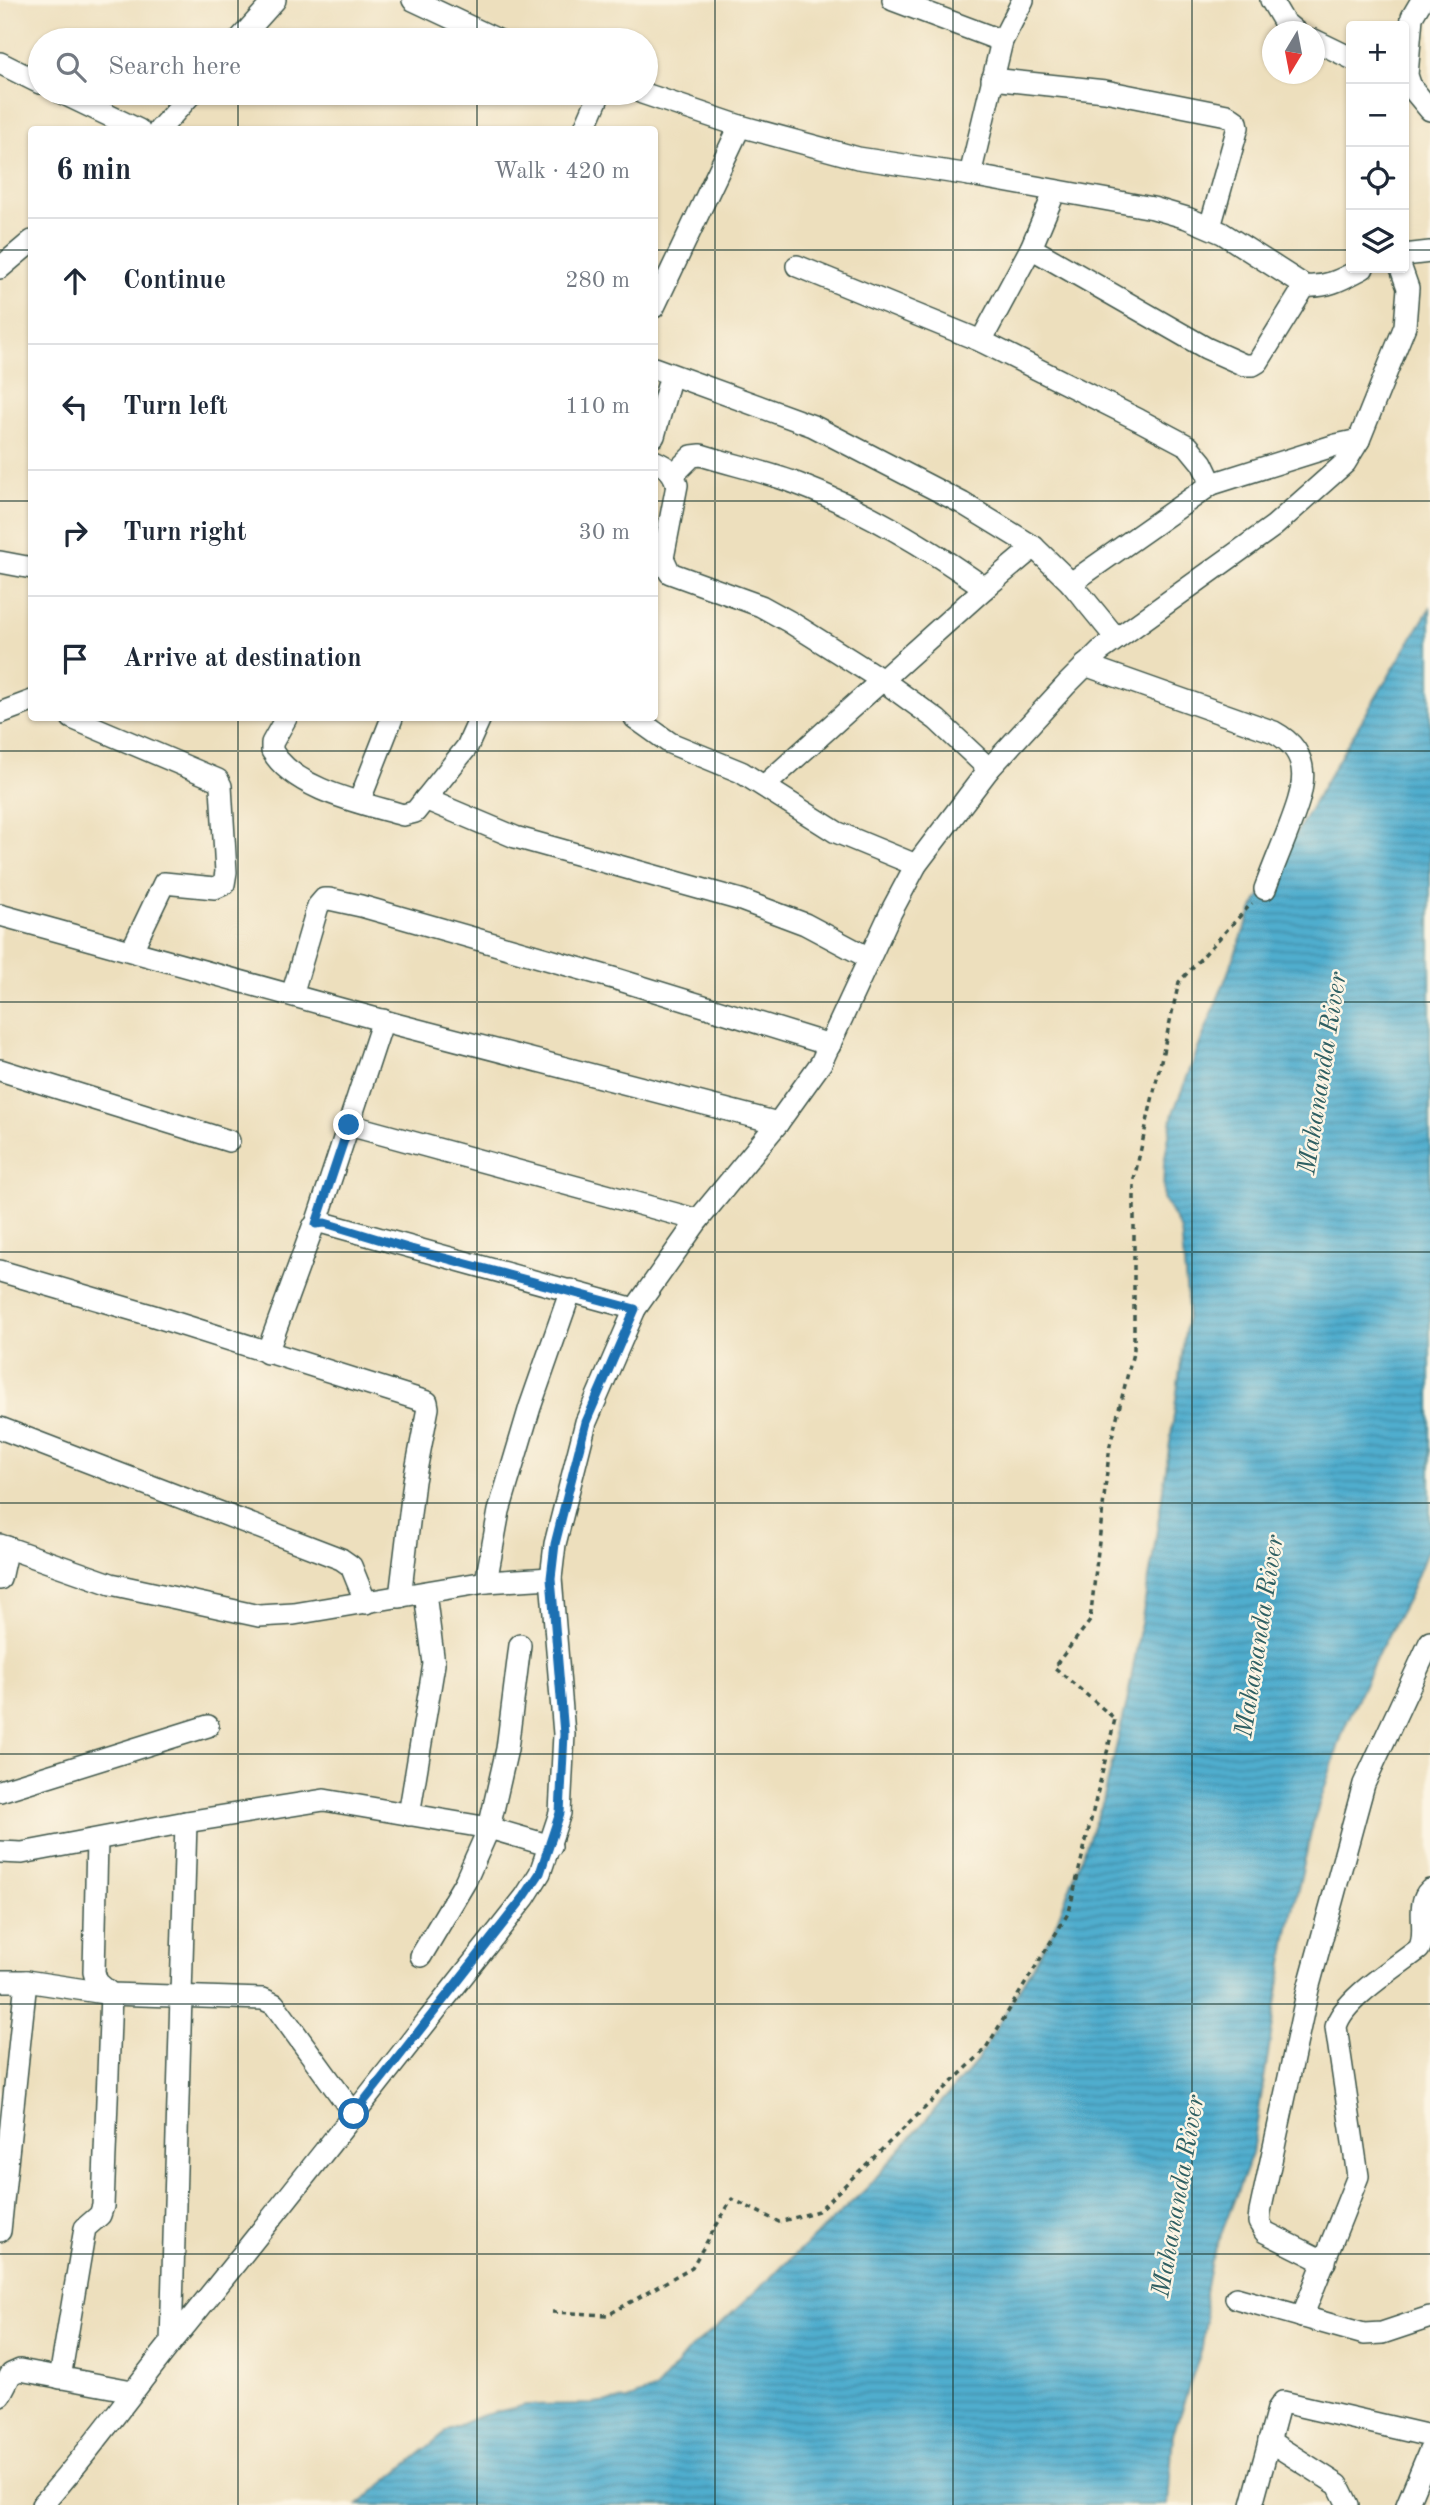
<!DOCTYPE html>
<meta charset="utf-8">
<style>
body{margin:0;font-family:"Old Standard TT",serif;background:#f6f6f7;color:#1f2937}
.controls{position:absolute;right:21px;top:21px;display:grid;overflow:hidden;border-radius:7px;box-shadow:0 2px 5px #0004}
.controls button{width:63px;height:63px;display:grid;place-items:center;padding:0;border:0;border-bottom:2px solid #e0e1e3;background:#fff;color:#1f2937;font:35px sans-serif}
.compass{position:absolute;left:1262px;top:21px;width:63px;height:63px;border-radius:50%;background:#fff;box-shadow:0 2px 5px #0004;rotate:190deg}
.stop{position:absolute;width:21px;height:21px;margin:-16px;border:5px solid #1f6fb2;border-radius:50%;background:#fff}
.stop.end{background:#1f6fb2;border-color:#fff;box-shadow:0 2px 7px #0008}
.list{margin:0;padding:0;list-style:none}
h2{display:flex;justify-content:space-between;align-items:center;height:91px;margin:0;padding:0 28px;font-size:30px}
h2 small{font-size:23px;font-weight:400;color:#747a83}
.list li{display:grid;grid-template-columns:46px 1fr auto;gap:21px;align-items:center;box-sizing:border-box;height:126px;padding:0 28px;border-top:2px solid #e0e1e3}
.list b{display:block;font-size:26px;white-space:nowrap}
.list em{font-size:23px;font-style:normal;color:#747a83}
.icon{flex:none;width:38px;height:38px;fill:none;stroke:currentColor;stroke-width:2;stroke-linecap:round;stroke-linejoin:round}
.map{position:relative;flex:none;width:1430px;height:2505px;overflow:hidden}
.search{position:absolute;background:#fff;box-shadow:0 2px 5px #0004;left:28px;top:28px;width:630px;height:77px;display:flex;align-items:center;gap:18px;box-sizing:border-box;padding:0 24px;border-radius:38px;color:#747a83;font-size:26px}
.panel{position:absolute;background:#fff;box-shadow:0 2px 5px #0004;left:28px;top:126px;width:630px;height:595px;border-radius:7px}
.map>svg:first-child{display:block}
.water{fill:url(#water-rules);stroke:#387581;stroke-width:2}
.lines{fill:none;stroke-linecap:round;stroke-linejoin:round}
.street-casing{stroke:#3e5549;stroke-width:24}
.path{stroke:#3e5549;stroke-width:3.5;stroke-dasharray:5 5;stroke-linecap:butt}
.street{stroke:#fff;stroke-width:21}
.route{stroke:#1f6fb2;stroke-width:9}
.grid{fill:none;stroke:#1f3d34;stroke-width:2;stroke-opacity:0.55}
.labels{text-anchor:middle;stroke-width:5;stroke-linejoin:round;paint-order:stroke}
.water-label{font-size:26px;font-style:italic;fill:#2e5f62;stroke:#fcf5e5}
</style>
<div class="map">
<svg width="1430" height="2505" viewBox="0 0 1430 2505">
<defs>
<pattern id="water-rules" width="6" height="5" patternUnits="userSpaceOnUse" patternTransform="scale(1.75)"><rect width="6" height="5" fill="#50adce"/><path d="M0 2.5h6" fill="none" stroke="#428ea8"/></pattern>
</defs>
<rect width="100%" height="100%" fill="#fcf5e5"/>
<filter id="ink" filterUnits="userSpaceOnUse"><feTurbulence type="fractalNoise" baseFrequency=".0143" numOctaves="2"/><feDisplacementMap in="SourceGraphic" scale="14" xChannelSelector="R" yChannelSelector="G"/><feConvolveMatrix kernelMatrix="1 2 1 2 8 2 1 2 1" color-interpolation-filters="sRGB"/></filter>
<filter id="wash" filterUnits="userSpaceOnUse"><feTurbulence type="fractalNoise" baseFrequency=".00686" numOctaves="4" result="noise"/><feDisplacementMap in="SourceGraphic" scale="28" xChannelSelector="R" yChannelSelector="G"/><feGaussianBlur stdDeviation="1.57" result="paint"/><feColorMatrix in="noise" values="0 0 0 0 0 0 0 0 0 0 0 0 0 0 0 0 0 1.4 0 .05"/><feComposite in="paint" operator="in"/></filter>
<g filter="url(#wash)">
<rect width="100%" height="100%" fill="#eddfbd"/>
<polygon class="water" points="1430,608 1430,1544 1409,1596 1379,1652 1345,1726 1314,1820 1288,1932 1252,2153 1211,2261 1205,2292 1206,2319 1202,2348 1173,2434 1168,2505 358,2505 448,2430 480,2416 526,2405 594,2404 627,2400 656,2389 692,2347 716,2328 866,2189 977,2061 1053,1931 1103,1801 1127,1702 1154,1550 1174,1415 1188,1309 1181,1230 1163,1198 1164,1163 1173,1113 1254,906 1347,745"/>
</g>
<g filter="url(#ink)">
<g class="lines">
<defs>
<g id="street">
<polyline points="413,0 498,40"/>
<polyline points="893,0 1002,41"/>
<polyline points="1271,0 1284,22 1296,32"/>
<polyline points="1422,0 1412,17 1407,75 1411,87 1430,110"/>
<polyline points="239,40 275,0"/>
<polyline points="1314,40 1351,58"/>
<polyline points="0,63 40,83"/>
<polyline points="992,79 1105,91 1227,115 1237,122 1238,127 1210,227"/>
<polyline points="62,93 139,130"/>
<path d="M642 93 740 126 858 158 970 175 1153 208 1187 218 1222 233 1305 286C1328 288 1344 278 1363 268"/>
<polyline points="159,130 192,93"/>
<polyline points="584,130 600,93"/>
<polyline points="970,175 1002,41 1023,0"/>
<polyline points="1031,248 1206,348 1244,365 1253,365 1258,362 1305,286"/>
<polyline points="1404,255 1430,252"/>
<polyline points="797,266 981,341 1139,420 1188,446 1202,463 1212,484"/>
<polyline points="0,268 32,241"/>
<polyline points="654,307 740,126"/>
<polyline points="981,341 1031,248 1055,191"/>
<polyline points="654,368 813,426 962,503 1034,547 1071,583 1116,638"/>
<polyline points="654,436 671,375"/>
<path d="M654 461C668 467 673 471 677 485L663 558 670 573 761 606 790 622 882 680 937 720 989 769"/>
<path d="M674 474 692 456 701 455C733 465 767 472 798 484 864 509 927 547 985 588"/>
<polyline points="0,562 32,568"/>
<polyline points="1071,583 1212,484 1336,445 1359,440"/>
<path d="M1085 665 1274 732C1319 756 1301 796 1287 833 1280 851 1272 870 1265 889"/>
<polyline points="0,713 32,701"/>
<polyline points="72,718 218,780 221,786 226,872 224,884 215,888 164,883 132,950"/>
<path d="M286 718 272 743V751C295 790 362 803 403 815L415 812 467 747 480 718"/>
<polyline points="635,718 670,743 741,772 836,832 916,865"/>
<polyline points="764,786 985,588 1034,547"/>
<polyline points="425,799 515,837 741,900 805,924 869,958"/>
<polyline points="359,802 392,718"/>
<polyline points="0,915 399,1025 778,1123"/>
<polyline points="292,995 318,906 324,899 329,899 361,906 613,978 830,1045"/>
<polyline points="0,1070 229,1141"/>
<polyline points="349,1125 698,1220"/>
<polyline points="316,1224 383,1020"/>
<polyline points="0,1271 154,1316 427,1402 428,1408 414,1481 400,1597"/>
<polyline points="267,1353 313,1227 320,1222 635,1309"/>
<polyline points="0,1428 341,1559 351,1566 366,1603"/>
<polyline points="0,1545 111,1584 259,1616 294,1614 486,1582 551,1578"/>
<polyline points="0,1579 7,1547"/>
<polyline points="486,1582 499,1511 530,1407 571,1290"/>
<polyline points="0,1791 208,1726"/>
<polyline points="409,1815 434,1664 425,1593"/>
<polyline points="0,1852 22,1853 186,1822 324,1800 489,1828 551,1846"/>
<polyline points="421,1956 465,1882 489,1828 507,1749 520,1645"/>
<polyline points="0,1981 26,1981 111,1994 263,1999 274,2004 354,2114"/>
<polyline points="0,2231 26,1981"/>
<polyline points="1325,2262 1265,2232 1259,2222 1260,2212 1308,1989 1364,1784 1430,1642"/>
<polyline points="1236,2298 1364,2334 1382,2333 1430,2317"/>
<path d="M1302 2317 1358 2176 1336 2027C1342 2000 1396 1967 1419 1949 1429 1931 1414 1905 1430 1890"/>
<polyline points="171,2343 186,1822"/>
<polyline points="60,2378 85,2228 100,2215 103,2206 111,1994 97,1982 94,1972 97,1840"/>
<polyline points="0,2395 11,2374 20,2370 132,2391"/>
<polyline points="1269,2441 1338,2485 1348,2505"/>
<path d="M42 2505C88 2454 128 2397 171 2343 291 2196 407 2046 525 1897L540 1873 560 1813 564 1734 551 1578 555 1544 586 1422 635 1309 698 1220 778 1123 821 1063 891 912 916 865 989 769 1067 684 1100 651 1274 526 1345 463 1359 440 1405 326 1408 288 1401 268"/>
<polyline points="1252,2505 1278,2409 1283,2402 1430,2436"/>
<polyline points="1407,2505 1430,2450"/>
</g>
</defs>
<use href="#street" class="street-casing"/>
<polyline class="path" points="552,2312 608,2315 692,2267 732,2199 779,2222 818,2211 984,2051 1069,1912 1115,1719 1054,1667 1090,1621 1110,1445 1134,1349 1134,1179 1179,982 1252,903"/>
<use href="#street" class="street"/>
</g>
</g>
<g class="lines" filter="url(#ink)">
<polyline class="route" points="349,1125 316,1224 325,1223 411,1249 635,1309 586,1422 555,1544 551,1578 564,1734 560,1813 540,1873 524,1897 354,2114"/>
</g>
<path class="grid" d="M238 0V40M477 0V40M715 0V2505M953 0V2505M1192 0V2505M238 93V130M477 93V130M0 250H32M654 250H1351M1404 250H1430M0 501H32M654 501H1430M238 718V2505M477 718V2505M0 751H1430M0 1002H1430M0 1252H1430M0 1503H1430M0 1754H1430M0 2004H1430M0 2254H1430"/>
<g class="labels">
<g class="water-label">
<text transform="translate(1321 1073) rotate(-81)" y="9">Mahananda River</text>
<text transform="translate(1258 1636) rotate(-81)" y="9">Mahananda River</text>
<text transform="translate(1177 2196) rotate(-80)" y="9">Mahananda River</text>
</g>
</g>
</svg>
<div class="controls">
<button>+</button>
<button>−</button>
<button><svg class="icon" aria-label="locate" viewBox="0 0 24 24"><circle cx="12" cy="12" r="6"/><path d="M12 2v4M12 18v4M2 12h4M18 12h4"/></svg></button>
<button><svg class="icon" aria-label="layers" viewBox="0 0 24 24"><path d="M12 4l9 5-9 5-9-5zM3 14l9 5 9-5"/></svg></button>
</div>
<svg class="compass" viewBox="-18 -18 36 36"><path d="M0-13l5 13h-10z" fill="#e53935"/><path d="M0 13l5-13h-10z" fill="#747a83"/></svg>
<div class="stop" style="left:354px;top:2114px"></div>
<div class="stop end" style="left:349px;top:1125px"></div>
<div class="search"><svg class="icon" aria-label="search" viewBox="0 0 24 24"><circle cx="10" cy="10" r="6"/><path d="M15 15l6 6"/></svg>Search here</div>
<section class="panel">
<h2>6 min<small>Walk · 420 m</small></h2>
<ul class="list">
<li><svg class="icon" aria-label="ahead" viewBox="0 0 24 24"><path d="M12 20V5M6 11l6-6 6 6"/></svg><div><b>Continue</b></div><em>280 m</em></li>
<li><svg class="icon" aria-label="left" viewBox="0 0 24 24"><path d="M17 20v-9H6M10 6l-5 5 5 5"/></svg><div><b>Turn left</b></div><em>110 m</em></li>
<li><svg class="icon" aria-label="right" viewBox="0 0 24 24"><path d="M7 20v-9h11M14 6l5 5-5 5"/></svg><div><b>Turn right</b></div><em>30 m</em></li>
<li><svg class="icon" aria-label="arrive" viewBox="0 0 24 24"><path d="M6 21V4h12l-3 4 3 4H6"/></svg><div><b>Arrive at destination</b></div></li>
</ul>
</section>
</div>
